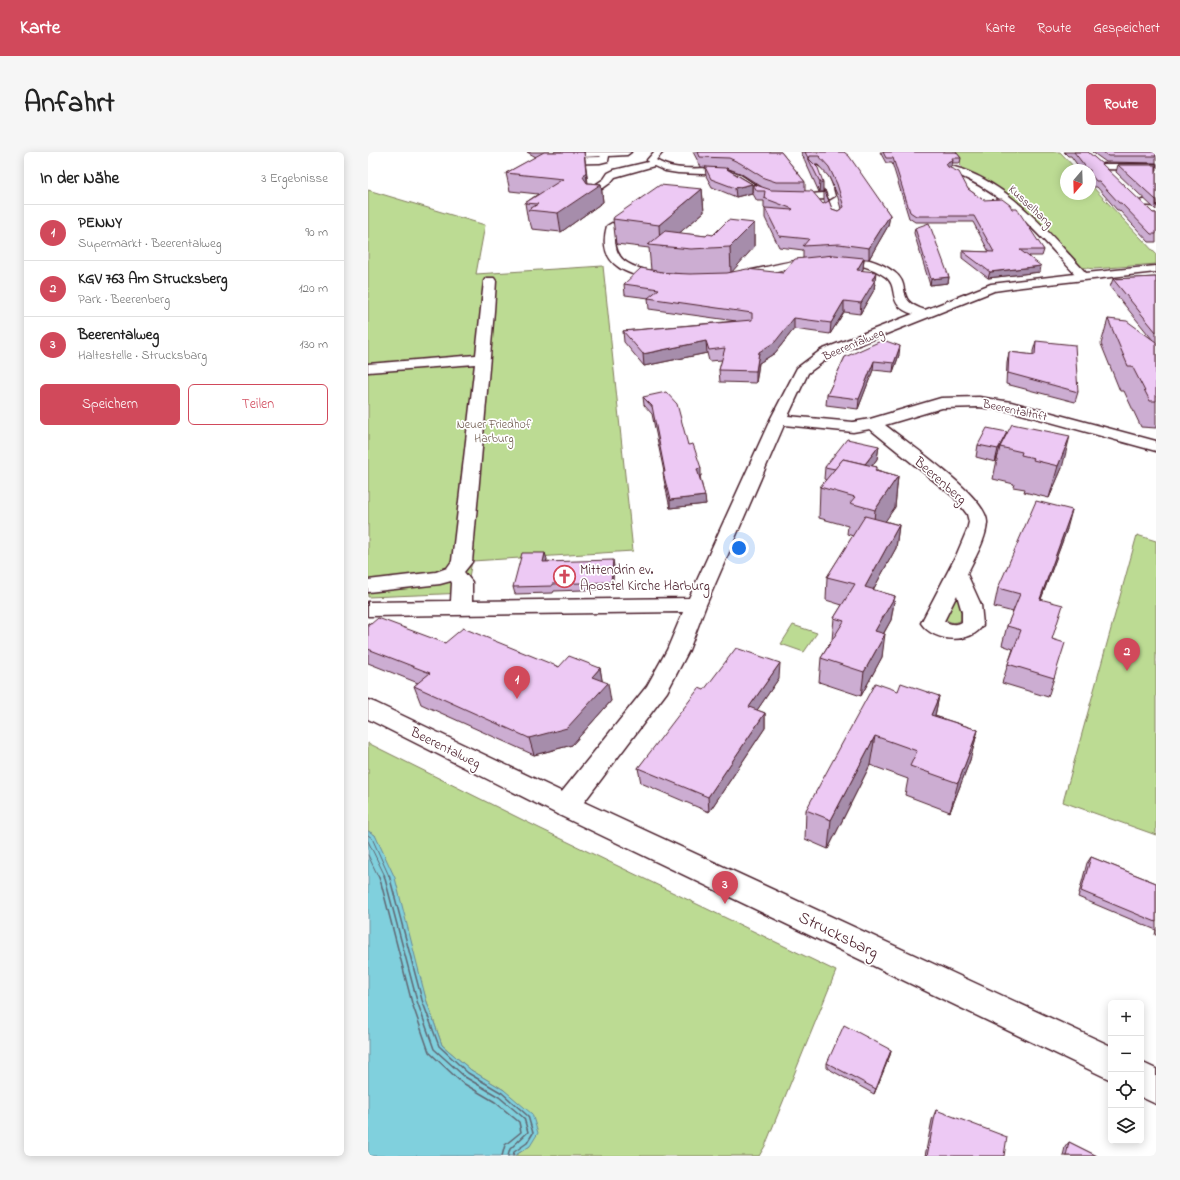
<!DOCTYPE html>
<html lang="de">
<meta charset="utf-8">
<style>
body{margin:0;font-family:"Indie Flower",sans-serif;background:#f6f6f6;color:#222}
.controls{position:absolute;right:12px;bottom:12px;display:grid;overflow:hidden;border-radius:6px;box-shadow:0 2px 10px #0003}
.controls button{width:36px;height:36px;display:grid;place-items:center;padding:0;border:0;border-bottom:1px solid #e0e0e0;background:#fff;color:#222;font:20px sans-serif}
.compass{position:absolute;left:692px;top:12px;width:36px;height:36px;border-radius:50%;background:#fff;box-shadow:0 2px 10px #0003;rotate:199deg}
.you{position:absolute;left:371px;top:396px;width:14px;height:14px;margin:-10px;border:3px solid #fff;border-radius:50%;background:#1a73e8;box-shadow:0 0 0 6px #1a73e833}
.badge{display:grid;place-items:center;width:26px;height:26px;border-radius:50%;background:#d1495b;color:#fff;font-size:13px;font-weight:700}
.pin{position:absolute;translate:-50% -33px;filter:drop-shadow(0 1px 2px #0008)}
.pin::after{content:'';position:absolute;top:21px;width:14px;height:12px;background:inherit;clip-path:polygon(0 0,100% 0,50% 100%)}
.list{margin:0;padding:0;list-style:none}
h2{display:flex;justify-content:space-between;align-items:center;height:52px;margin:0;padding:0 16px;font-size:17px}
h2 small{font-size:13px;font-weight:400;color:#767676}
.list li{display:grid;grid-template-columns:26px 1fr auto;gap:12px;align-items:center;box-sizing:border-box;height:56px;padding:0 16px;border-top:1px solid #e0e0e0}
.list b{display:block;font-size:15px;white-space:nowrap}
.list p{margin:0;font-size:13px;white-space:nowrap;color:#767676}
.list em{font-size:13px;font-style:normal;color:#767676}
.actions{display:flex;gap:8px;padding:12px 16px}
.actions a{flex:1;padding:9px 0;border:1px solid #d1495b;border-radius:6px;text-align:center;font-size:14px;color:#d1495b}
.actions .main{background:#d1495b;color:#fff}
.icon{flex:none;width:22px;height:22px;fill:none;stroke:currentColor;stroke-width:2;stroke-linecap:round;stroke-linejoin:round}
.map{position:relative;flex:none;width:788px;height:1004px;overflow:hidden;border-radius:6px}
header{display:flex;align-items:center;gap:24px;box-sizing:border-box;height:56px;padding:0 20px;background:#d1495b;color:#fff}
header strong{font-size:19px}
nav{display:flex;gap:22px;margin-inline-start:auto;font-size:14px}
.intro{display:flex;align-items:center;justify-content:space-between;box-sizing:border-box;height:96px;padding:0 24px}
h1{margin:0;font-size:28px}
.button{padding:10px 18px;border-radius:6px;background:#d1495b;color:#fff;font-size:14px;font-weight:700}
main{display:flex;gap:24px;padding:0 24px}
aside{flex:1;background:#fff;border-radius:6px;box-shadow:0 2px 10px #0003}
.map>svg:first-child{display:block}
.green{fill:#bcdb93;stroke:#837d5f}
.water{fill:#80d0dd;stroke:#6a8996}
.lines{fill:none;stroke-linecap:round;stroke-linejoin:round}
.shore-far1{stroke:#606672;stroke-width:1}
.shore{stroke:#606672;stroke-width:1.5}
.street-casing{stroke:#4a1f2b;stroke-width:3}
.secondary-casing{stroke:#4a1f2b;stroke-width:3}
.street{fill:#fff;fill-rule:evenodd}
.secondary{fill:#fff;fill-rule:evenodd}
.wall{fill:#ccadd2;stroke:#4a1f2b;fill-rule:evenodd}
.shaded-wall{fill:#a68dab;stroke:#4a1f2b}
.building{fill:#edc9f4;stroke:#4a1f2b}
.labels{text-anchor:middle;stroke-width:3.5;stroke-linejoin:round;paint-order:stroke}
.far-street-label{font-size:12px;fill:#4a1f2b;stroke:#fff}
.far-park-label{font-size:12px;fill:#6c574a;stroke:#fff}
.street-label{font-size:14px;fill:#4a1f2b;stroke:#fff}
.poi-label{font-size:14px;fill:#4a1f2b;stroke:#fff;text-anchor:start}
.near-street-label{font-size:17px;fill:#4a1f2b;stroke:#fff}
</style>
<header>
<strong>Karte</strong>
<nav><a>Karte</a><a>Route</a><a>Gespeichert</a></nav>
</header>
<div class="intro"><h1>Anfahrt</h1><a class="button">Route</a></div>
<main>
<aside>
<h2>In der Nähe<small>3 Ergebnisse</small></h2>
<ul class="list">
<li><span class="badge">1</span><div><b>PENNY</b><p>Supermarkt · Beerentalweg</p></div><em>90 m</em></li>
<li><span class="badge">2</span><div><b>KGV 763 Am Strucksberg</b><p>Park · Beerenberg</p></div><em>120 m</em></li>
<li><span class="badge">3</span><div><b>Beerentalweg</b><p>Haltestelle · Strucksbarg</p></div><em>130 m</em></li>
</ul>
<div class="actions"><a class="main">Speichern</a><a>Teilen</a></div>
</aside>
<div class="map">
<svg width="788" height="1004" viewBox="0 0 788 1004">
<rect width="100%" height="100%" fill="#fff"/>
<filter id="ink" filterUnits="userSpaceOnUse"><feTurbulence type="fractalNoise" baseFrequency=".025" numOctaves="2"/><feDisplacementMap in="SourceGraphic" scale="8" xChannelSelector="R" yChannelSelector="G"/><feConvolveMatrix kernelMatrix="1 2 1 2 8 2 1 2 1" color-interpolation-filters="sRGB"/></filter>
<g filter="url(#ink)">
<g class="green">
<polygon points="585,0 692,0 709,18 698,18 698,42 722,42 722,32 788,102 788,112 726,117 706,114 644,50 592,19 594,16"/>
<polygon points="0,38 117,73 108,122 235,114 265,399 104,409 98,441 0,445"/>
<polygon points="769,383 788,389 788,683 695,650"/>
<path d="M585 443 589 444 593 457V468C587 473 579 470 575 464Z"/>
<polygon points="425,473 449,481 436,500 413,492"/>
<polygon points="0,591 171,676 468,819 397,994 391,1004 146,1004 162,994 136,938 103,918 74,893 58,847 7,683 0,679"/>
</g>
<polygon class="water" points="0,679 7,683 27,726 58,847 74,893 103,918 136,938 164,962 170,981 162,994 146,1004 0,1004"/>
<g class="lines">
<g class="shore-far1">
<polyline points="0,683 4,686 21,724"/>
<polyline points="0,689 17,724"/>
<polyline points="0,703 10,724"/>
</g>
<g class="shore">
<polyline points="10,723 13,731 44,851 61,900 93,930 127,950 151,970 153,980 137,993 134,1004"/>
<polyline points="16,723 49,849 66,897 97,925 131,945 156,966 160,980 142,997 140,1004"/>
<polyline points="21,723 54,848 71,894 100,921 134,941 160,964 165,981 159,991 146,1000 145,1004"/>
</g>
<defs>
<g id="street">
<path d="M212 0H263L259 3 241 4 240 9 232 11 183 12 179 9V6L186 1ZM233 4 232 5 193 6Z"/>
<path d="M286 0H295L288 8C310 22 337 13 361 18 376 22 386 35 401 40 417 46 439 42 457 41L451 25 442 16 446 13C460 17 464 32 467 44L462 47 425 48 403 47 388 42 368 28 358 23 310 21 297 19 286 14 247 25 242 31 231 39 227 45H221L219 43 224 35 236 27 240 21 246 18 280 10 279 8Z"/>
<polygon points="736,12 788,12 788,18 733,17 732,15 733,13"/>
<path d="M583 14C640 29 680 80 718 121L788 114V120L654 135 626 139 463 204 440 221 420 264 485 270 502 267 573 246 611 245 643 250 788 289V299L642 259 611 255 574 256 517 273C537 289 621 346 619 371 618 388 606 407 599 422L613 453 615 473C603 493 565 490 553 471L588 404 599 378 601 370 599 362 586 345 502 277 485 280 416 273 338 453 321 498 299 540 207 662 198 665 189 662 185 654 189 646 279 534 299 498 315 460 0 464V450L83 449 84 431 83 429 72 432 0 440V428L68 420 79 416 84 409 107 212 0 220V212L108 203 116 129 118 126H126L128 129 126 159 104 410 96 420 104 430V449L321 446 402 268 429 216 453 198 545 162C517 153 532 136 518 125 478 95 410 120 366 129L362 128 360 125 362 122C374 120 386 118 398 115 438 106 489 93 526 120 545 134 525 148 557 158L623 132 707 122C668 80 635 38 580 19L579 17ZM589 443 594 460V470C588 474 581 472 576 469Z"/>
<polygon points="774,48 788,48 788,54 771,53 769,51"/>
<path d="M244 71 249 74C239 116 272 116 302 123L304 126 302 129 298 130C265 124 227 117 239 74Z"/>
</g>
<g id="secondary">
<polygon points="0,548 8,551 207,646 743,894 743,928 189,662 0,567"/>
<polygon points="773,910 788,917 788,952 773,945"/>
</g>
</defs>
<use href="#street" class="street-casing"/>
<use href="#secondary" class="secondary-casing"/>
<use href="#street" class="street"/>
<use href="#secondary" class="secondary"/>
</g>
<g class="wall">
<polygon points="159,0 216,0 220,31 233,32 235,50 193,80 164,77 162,70 160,69 157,51 170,42 142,39 138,21 168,5"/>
<path d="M325 0H413L437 30V39L455 52 457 51 456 49V38H457L464 57 470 59 473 57 469 42 461 25 450 13H447L455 40H451L433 0H476L522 63 520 74 501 107H496L495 117 494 119 508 131 507 132 506 138 492 162 476 160 462 182 426 177 407 201 391 211 388 231 352 230 351 218 354 208 341 209 339 201 276 214 256 190 255 179 368 169 281 157 280 146H281L257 143 256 132 283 118 281 96 248 92 245 67 334 37 336 60 311 81 338 84 345 83 386 71V95L363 120 415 121 435 106V98L411 95 397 66V57L396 56V49H389L385 42V32L394 35 372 21 361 17 358 16 384 32V41L368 45 344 35 338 24 337 15 345 16 333 15ZM291 120 314 122 299 121Z"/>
<polygon points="512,0 588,0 593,6 592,11 584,11 584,13 581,15 600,37 615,48 644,57 676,98 674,104 661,104 672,120 620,126 594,106 594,99 621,100 605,70 547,70 541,66 524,11 518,11"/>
<polygon points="696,0 720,0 785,61 788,61 788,90 781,90 751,58 749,58 729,35 726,35 722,30 722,18 713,18 703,4 700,4"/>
<polygon points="724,0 788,0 788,11 738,10"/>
<polygon points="750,13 788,13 788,58 748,20"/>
<polygon points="547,76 581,125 580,131 562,133 546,81"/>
<polygon points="788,125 788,276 773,275 756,239 752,239 733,192 740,167 784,187 742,135 745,127"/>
<polygon points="668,189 710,240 707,250 638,232 639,211 641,200 665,203 665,199"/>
<polygon points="531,203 525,220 505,218 490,257 458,253 459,243 477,205"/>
<polygon points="275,245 320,293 333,324 332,324 338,352 302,356 296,328 295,320 296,320 284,262 276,253"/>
<polygon points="639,280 638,284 694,316 681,346 656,340 657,337 645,335 646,332 625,327 630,303 627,310 608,305 610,293"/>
<polygon points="511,294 509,307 504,314 509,315 509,318 530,324 527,355 517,369 531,373 528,396 505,438 527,444 523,468 516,481 514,505 493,544 451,530 453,506 464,488 466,466 474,453 458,448 459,425 485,384 479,382 480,374 451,366 452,335 458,328 456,327 457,315"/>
<polygon points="699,377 673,447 684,487 686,526 680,545 634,531 640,512 645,497 634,493 639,474 645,460 626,455 630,436"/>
<polygon points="179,407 178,409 246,414 244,437 186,439 185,441 147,442 145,435"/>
<polygon points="0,471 77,491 191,515 232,516 234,529 243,549 204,593 166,603 53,552 46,534 50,531 0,511"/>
<polygon points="411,526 389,558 397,561 397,576 341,660 273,631 270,616 336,538"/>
<polygon points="530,539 571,544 567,564 610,578 602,608 582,660 537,643 540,627 502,613 460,697 437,687 438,658"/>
<polygon points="723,705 788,731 788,783 787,783 788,778 710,745 719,711"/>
<polygon points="523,898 522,903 506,942 459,916 459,911"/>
<polygon points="568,958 636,1004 557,1004 564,968"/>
<polygon points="701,990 729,1004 695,1004 697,995"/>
</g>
<g class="shaded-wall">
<polygon points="216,0 220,38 233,32 235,50 193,80 190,61"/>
<polygon points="585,8 584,13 578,18 578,12"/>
<polygon points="452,30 455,30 455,40 451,40"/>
<polygon points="384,32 384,41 368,45 367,36"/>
<polygon points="334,37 336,60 295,95 292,94 291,73"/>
<polygon points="522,63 520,74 501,107 501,96"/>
<polygon points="386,71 386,95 363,121 362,95"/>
<polygon points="496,106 495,117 488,128 489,118"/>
<polygon points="673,114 672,120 620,126 622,120"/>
<polygon points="508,120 506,138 492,162 493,151 504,128"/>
<polygon points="581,125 580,131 562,133 563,127"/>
<polygon points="476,149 476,160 462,182 463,171"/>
<polygon points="426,166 426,177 407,201 391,211 388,231 388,219 391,200"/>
<polygon points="338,189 339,201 276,214 275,202"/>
<polygon points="532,194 531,203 525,220 526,211"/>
<polygon points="506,209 505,218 490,257 491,247"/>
<polygon points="639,280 636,292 632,295 630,303 627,310 630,297"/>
<polygon points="702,284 694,316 681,346 690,314"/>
<polygon points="511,294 509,307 488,335 489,323"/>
<polygon points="333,316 333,324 330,324 329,317"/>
<polygon points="530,324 527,355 504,389 507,358"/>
<polygon points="337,344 338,352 302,356 302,348"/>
<polygon points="704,358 699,377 666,466 672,447"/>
<polygon points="531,373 528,396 494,458 497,435"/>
<polygon points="177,401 179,407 177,416 175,410"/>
<polygon points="245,408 246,414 244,437 243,430"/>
<polygon points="527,444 523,468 504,502 507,479"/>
<polygon points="517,482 514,505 493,544 496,520"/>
<polygon points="412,511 411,526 381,570 381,555"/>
<polygon points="232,516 235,533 224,525"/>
<polygon points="240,531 243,549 204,593 166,603 161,586"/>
<polygon points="571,544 565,573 563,563"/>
<polygon points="397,561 397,576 341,660 340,645"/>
<polygon points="610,578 602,608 582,660 590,631"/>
<polygon points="507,584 502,613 460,697 463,668"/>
<polygon points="523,898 522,903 506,942 508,937"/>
</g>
<g class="building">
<polygon points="176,0 216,0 218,20 215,25 219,31 233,32 190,61 160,58 170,52 157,51 195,27 138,21"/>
<polygon points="330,0 413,0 437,30 408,30 396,26 372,11 361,6 332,5"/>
<polygon points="437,0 476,0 481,4 522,63 501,96 471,92 435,94 441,87 411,84 397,56 424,58 425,57 396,46 397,39 389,39 385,32 403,38 444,39 455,52 461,49 456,38 457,38 464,57 470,59 476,55 469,32 461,15 451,4 442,4 441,7 450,16 455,30 452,30"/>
<polygon points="515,0 588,0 593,6 584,6 585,8 578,12 580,15 591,20 600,37 615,48 634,47 642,53 644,57 649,57 676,98 652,98 673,114 622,120 594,99 626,100 606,64 548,64 542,60 525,6 518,6"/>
<polygon points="706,0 720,0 734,12 785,61 788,61 788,82 783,82 753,51 751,51 731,29 728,29 722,21 722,18 720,18"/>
<polygon points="735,0 788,0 788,4 740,4"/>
<polygon points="750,13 788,13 788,48"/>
<polygon points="337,15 357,16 384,32 367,36 343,27"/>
<polygon points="292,33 334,37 291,73 245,67 246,65"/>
<polygon points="360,68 386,71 362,95 323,97 280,93 297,79 338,84 340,82 345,83"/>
<polygon points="561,71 581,125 563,127 547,76"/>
<polygon points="466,103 496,106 489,118 508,120 504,128 507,128 493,151 476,149 463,171 426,166 407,190 391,200 388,219 351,218 357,196 341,198 338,189 275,202 255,179 384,168 384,161 280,146 291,137 256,132 273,116 299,121 322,122 359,121 379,117 415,121 427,107"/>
<polygon points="788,125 788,180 745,127"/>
<polygon points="740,167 759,169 788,190 788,249 782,249 764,214 760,214"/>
<polygon points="515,188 532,194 526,211 506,209 491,247 459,243 477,205"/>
<polygon points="668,189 707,193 710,240 640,221 641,200 667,203"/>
<polygon points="298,240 309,252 320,293 325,292 333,316 329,317 337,344 302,348 295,320 297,320 284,254 275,245"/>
<polygon points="644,272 702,284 690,314 665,308 666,306 653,303 654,300 632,295"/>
<polygon points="619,276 639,280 630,297 610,293"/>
<polygon points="479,287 511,294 497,312 475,307 467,317 457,315"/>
<polygon points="475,307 509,315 507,318 530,324 507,358 482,351 487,345 452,335"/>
<polygon points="668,349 704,358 672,447 695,453 684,487 697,491 686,526 640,512 653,478 639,474 652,442 630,436"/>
<polygon points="497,364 531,373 497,435 527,444 507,479 517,482 496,520 453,506 476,469 466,466 487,432 459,425"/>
<polygon points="154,401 177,401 175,410 245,408 243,430 184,432 184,434 145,435"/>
<polygon points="10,466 77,491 95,476 191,515 201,504 232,516 224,525 240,531 199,576 161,586 46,534 62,521 0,497 0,471 3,472"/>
<polygon points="368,496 412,511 381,555 397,561 340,645 270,616 331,536 336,538"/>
<polygon points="507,531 530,539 533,531 571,544 563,563 610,578 590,631 542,614 549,599 507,584 463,668 438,658"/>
<polygon points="723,705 788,731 788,770 713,739"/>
<polygon points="476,873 523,898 508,937 459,911"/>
<polygon points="568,958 639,985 636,1004 559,1004"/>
<polygon points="701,990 729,1004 698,1004"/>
</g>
</g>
<defs>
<symbol id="church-ring" viewBox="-11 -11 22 22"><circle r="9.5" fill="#fff" stroke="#d1495b" stroke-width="1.5"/><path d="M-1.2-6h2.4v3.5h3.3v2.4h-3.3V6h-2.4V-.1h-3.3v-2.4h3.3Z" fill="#d1495b"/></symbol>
</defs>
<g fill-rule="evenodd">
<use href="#church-ring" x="184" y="412" width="25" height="25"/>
</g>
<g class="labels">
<g class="far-street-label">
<text transform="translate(663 54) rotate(43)" y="4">Kusselhang</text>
<text transform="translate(485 192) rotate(-23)" y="4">Beerentalweg</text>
<text transform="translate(647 258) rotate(12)" y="4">Beerentaltrift</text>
</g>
<g class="far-park-label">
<text x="126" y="276">Neuer Friedhof<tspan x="126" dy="14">Harburg</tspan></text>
</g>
<g class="street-label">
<text transform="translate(573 328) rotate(41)" y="5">Beerenberg</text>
<text transform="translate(78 595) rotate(26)" y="5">Beerentalweg</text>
</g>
<g class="poi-label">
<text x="212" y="422">Mittendrin ev.<tspan x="212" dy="16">Apostel Kirche Harburg</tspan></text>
</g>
<g class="near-street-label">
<text transform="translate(471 782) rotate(26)" y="6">Strucksbarg</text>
</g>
</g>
</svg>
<div class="controls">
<button>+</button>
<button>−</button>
<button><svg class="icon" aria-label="locate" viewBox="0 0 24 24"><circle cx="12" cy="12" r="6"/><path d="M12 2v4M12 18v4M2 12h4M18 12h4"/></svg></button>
<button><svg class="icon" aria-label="layers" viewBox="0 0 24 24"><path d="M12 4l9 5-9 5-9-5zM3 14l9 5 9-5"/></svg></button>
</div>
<svg class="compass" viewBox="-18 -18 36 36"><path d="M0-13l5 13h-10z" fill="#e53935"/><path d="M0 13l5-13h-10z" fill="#767676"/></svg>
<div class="you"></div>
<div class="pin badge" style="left:149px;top:547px">1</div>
<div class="pin badge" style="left:759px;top:519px">2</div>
<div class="pin badge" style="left:357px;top:752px">3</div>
</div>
</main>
